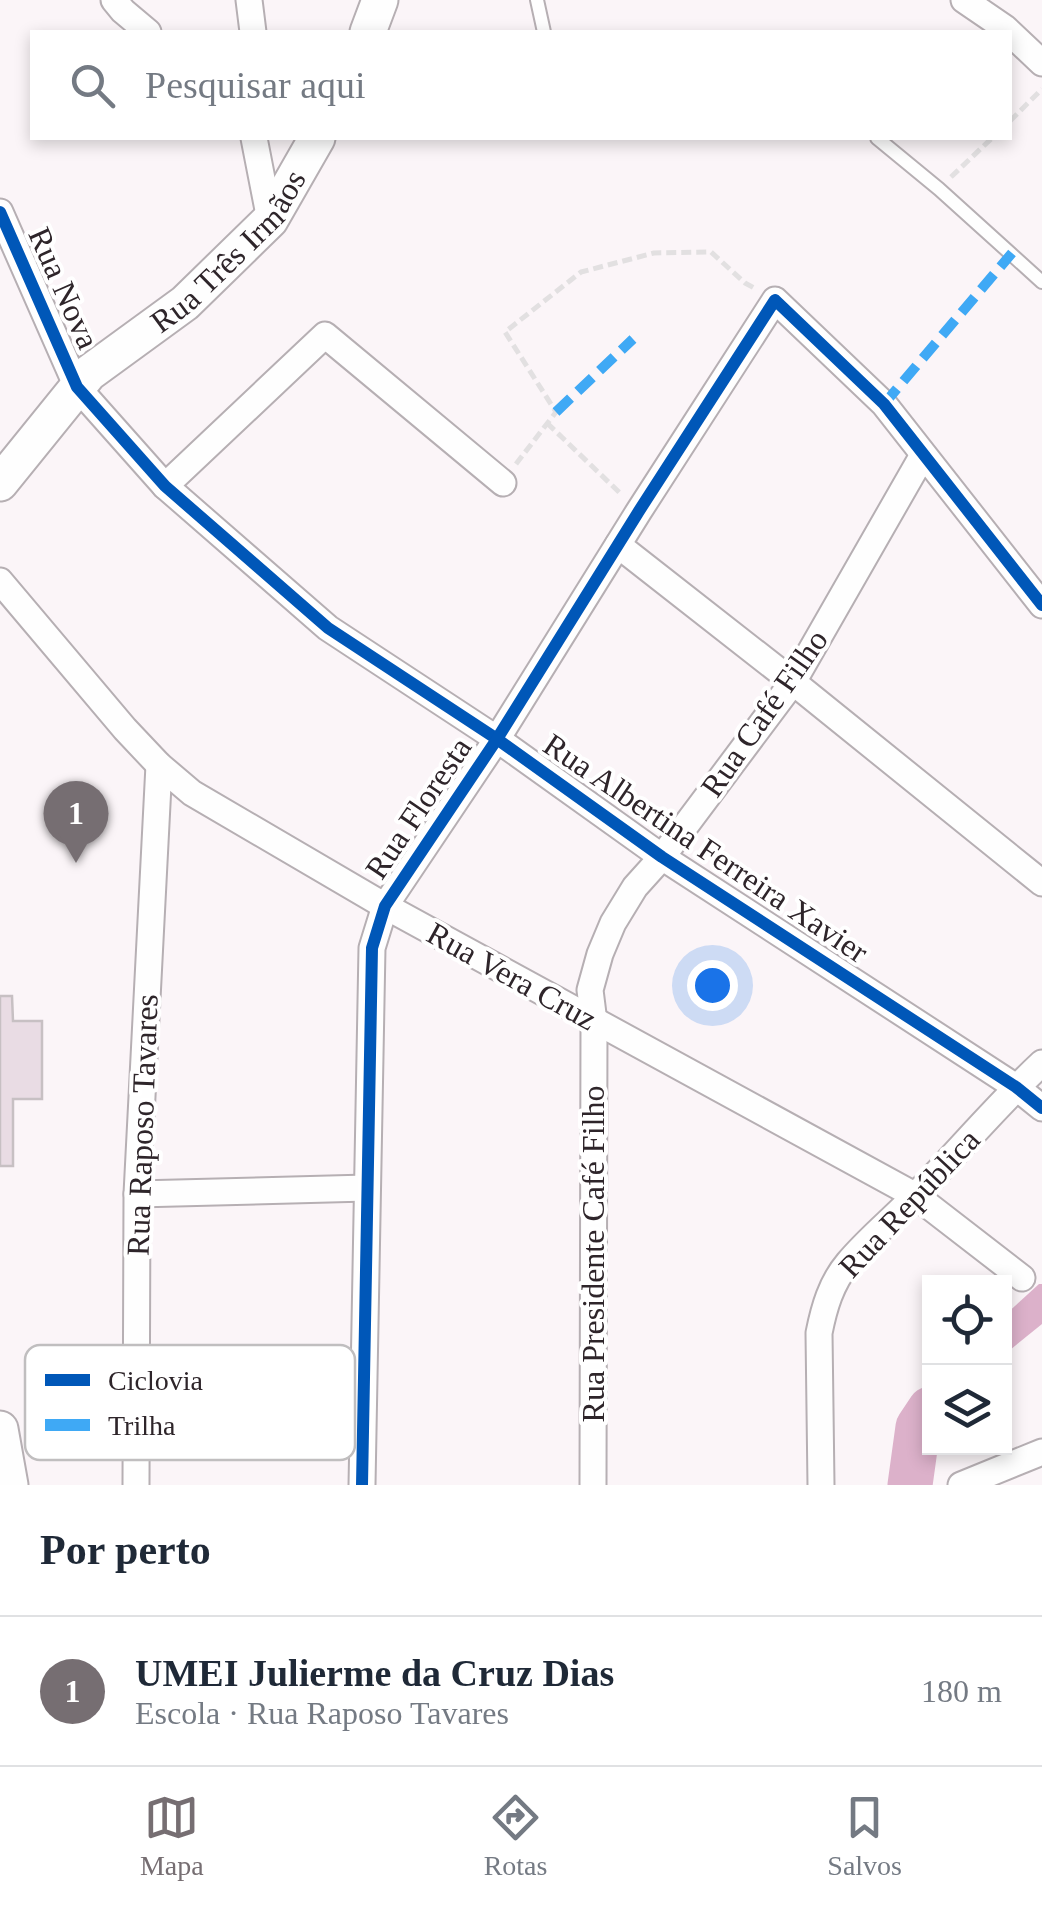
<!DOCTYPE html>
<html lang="pt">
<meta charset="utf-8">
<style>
body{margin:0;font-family:"Times New Roman",serif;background:#f2f2f3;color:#1f2937}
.controls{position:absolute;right:30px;bottom:30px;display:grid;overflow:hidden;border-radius:0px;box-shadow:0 5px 15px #0003}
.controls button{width:90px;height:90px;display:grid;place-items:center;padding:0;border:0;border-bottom:2px solid #e0e1e3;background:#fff;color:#1f2937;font:50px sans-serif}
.you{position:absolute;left:712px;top:985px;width:35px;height:35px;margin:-25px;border:8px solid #fff;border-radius:50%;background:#1a73e8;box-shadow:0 0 0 15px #1a73e833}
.badge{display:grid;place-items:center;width:65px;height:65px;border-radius:50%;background:#766e72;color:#fff;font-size:32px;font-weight:700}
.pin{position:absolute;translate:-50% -82px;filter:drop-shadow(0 2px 5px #0008)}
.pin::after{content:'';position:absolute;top:52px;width:35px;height:30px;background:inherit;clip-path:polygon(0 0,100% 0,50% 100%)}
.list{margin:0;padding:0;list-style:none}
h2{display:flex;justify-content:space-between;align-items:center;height:130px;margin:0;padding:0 40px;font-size:42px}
h2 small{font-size:32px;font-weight:400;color:#747a83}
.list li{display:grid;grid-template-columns:65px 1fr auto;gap:30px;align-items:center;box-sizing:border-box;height:150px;padding:0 40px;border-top:2px solid #e0e1e3}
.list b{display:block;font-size:38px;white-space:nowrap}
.list p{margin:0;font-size:32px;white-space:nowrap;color:#747a83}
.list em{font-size:32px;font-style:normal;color:#747a83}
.icon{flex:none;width:55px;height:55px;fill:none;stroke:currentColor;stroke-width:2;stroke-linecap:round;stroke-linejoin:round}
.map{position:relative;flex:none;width:1042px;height:1485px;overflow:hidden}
.search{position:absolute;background:#fff;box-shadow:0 5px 15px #0003;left:30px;right:30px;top:30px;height:110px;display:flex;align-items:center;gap:25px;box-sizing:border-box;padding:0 35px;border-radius:0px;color:#747a83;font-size:38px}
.sheet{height:280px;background:#fff}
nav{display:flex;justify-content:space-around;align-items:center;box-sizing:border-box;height:140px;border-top:2px solid #e0e1e3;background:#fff;font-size:28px;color:#747a83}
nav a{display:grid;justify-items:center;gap:5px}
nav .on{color:#766e72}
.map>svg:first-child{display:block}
.water{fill:#dcb1ca}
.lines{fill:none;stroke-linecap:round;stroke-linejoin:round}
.river{stroke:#dcb1ca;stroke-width:45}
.building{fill:#e9dce4;stroke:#c7c0c3;stroke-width:2.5}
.lane-casing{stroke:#b6afb3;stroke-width:16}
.street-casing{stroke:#b6afb3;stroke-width:29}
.secondary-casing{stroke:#b6afb3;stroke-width:39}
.path{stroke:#e2e0e1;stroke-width:5;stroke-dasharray:10 5;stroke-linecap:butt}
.lane{stroke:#fefefe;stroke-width:12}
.street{stroke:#fefefe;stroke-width:25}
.secondary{stroke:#fefefe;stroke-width:35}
.quiet{stroke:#3fa9f5;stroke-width:10;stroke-dasharray:20 10;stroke-linecap:butt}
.cycleway-casing{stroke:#fff;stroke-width:19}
.cycleway{stroke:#0057b8;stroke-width:12}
.labels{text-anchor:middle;stroke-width:8;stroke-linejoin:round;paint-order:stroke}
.street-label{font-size:32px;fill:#2e252a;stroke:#fff}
.key{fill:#fff;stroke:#c0bebf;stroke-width:2.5}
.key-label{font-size:28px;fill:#2e252a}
</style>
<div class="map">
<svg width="1042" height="1485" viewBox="0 0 1042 1485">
<rect width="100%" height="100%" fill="#fbf5f8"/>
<polygon class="water" points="1039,1284 1042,1284 1042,1324 1005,1354 1005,1315"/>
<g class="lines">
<polyline class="river" points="910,1485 918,1427 930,1409"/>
</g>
<polygon class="building" points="0,996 12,996 13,1021 42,1021 42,1099 13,1099 13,1166 0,1166"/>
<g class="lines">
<defs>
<g id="lane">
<polyline points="537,0 544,32"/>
<polyline points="877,138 939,189 1042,282"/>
</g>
<g id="street">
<polyline points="114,0 123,11 148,32"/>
<polyline points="249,0 253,32"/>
<polyline points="964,0 1005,28 1042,63"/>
<polyline points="254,138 270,220"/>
<polyline points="0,212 77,387 165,486 328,628 497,739 662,857 1016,1087 1042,1108"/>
<polyline points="165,486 325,335 503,483"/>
<polyline points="618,545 793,682 1042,883"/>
<polyline points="0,581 125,729 159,765 192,793 385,906 916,1196 1022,1278"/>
<polyline points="137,1194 367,1188"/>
<polyline points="136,1485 137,1194 159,765"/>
<polyline points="362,1485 372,948 385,906 497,739 639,511 775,300 884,404 1042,605"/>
<polyline points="593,1485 594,1022 590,990 600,954 613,923 635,887 662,857 793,682 923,455"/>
<path d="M821 1485 819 1333C824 1308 831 1283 848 1263 868 1239 893 1219 914 1197 957 1153 997 1105 1042 1063"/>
<polyline points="961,1485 1042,1452"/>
</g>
<g id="secondary">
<polyline points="368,32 380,0"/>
<path id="s1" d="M0 483 89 373 185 303 270 220 317 138"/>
<polyline points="0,1429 10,1485"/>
</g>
</defs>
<use href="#lane" class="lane-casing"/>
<use href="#street" class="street-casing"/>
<use href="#secondary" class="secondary-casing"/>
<g class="path">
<polyline points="1010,121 1042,89"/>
<polyline points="951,177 992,138"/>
<polyline points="547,423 621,494"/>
<polyline points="516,464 556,412 505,332 581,272 654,253 711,252 745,283 756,289"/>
</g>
<use href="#lane" class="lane"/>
<use href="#street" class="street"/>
<use href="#secondary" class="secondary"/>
<g class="quiet">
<polyline points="884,404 1012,253"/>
<polyline points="556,412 633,339"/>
</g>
<defs>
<g id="cycleway">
<polyline points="0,212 77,387 165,486 328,628 497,739 662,857 1016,1087 1042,1108"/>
<polyline points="362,1485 372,948 385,906 497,739 639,511 775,300 884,404 1042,605"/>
</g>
</defs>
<use href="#cycleway" class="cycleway-casing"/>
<use href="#cycleway" class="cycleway"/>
</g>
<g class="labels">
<g class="street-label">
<text dy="11" stroke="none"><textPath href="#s1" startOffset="328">Rua Três Irmãos</textPath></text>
<text transform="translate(64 288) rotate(66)" y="11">Rua Nova</text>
<text transform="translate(764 713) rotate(-55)" y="11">Rua Café Filho</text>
<text transform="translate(418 808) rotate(-56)" y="11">Rua Floresta</text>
<text transform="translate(706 848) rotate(34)" y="11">Rua Albertina Ferreira Xavier</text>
<text transform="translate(512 976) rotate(29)" y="11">Rua Vera Cruz</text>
<text transform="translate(142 1125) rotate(-88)" y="11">Rua Raposo Tavares</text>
<text transform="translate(909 1203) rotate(-47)" y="11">Rua República</text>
<text transform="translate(593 1254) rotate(-90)" y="11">Rua Presidente Café Filho</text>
</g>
</g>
<rect x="25" y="1345" width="330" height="115" rx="15" class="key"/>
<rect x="45" y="1374" width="45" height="12" fill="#0057b8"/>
<rect x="45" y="1419" width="45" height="12" fill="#3fa9f5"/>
<g class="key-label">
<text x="108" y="1390">Ciclovia</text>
<text x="108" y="1435">Trilha</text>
</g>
</svg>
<div class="controls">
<button><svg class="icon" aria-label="locate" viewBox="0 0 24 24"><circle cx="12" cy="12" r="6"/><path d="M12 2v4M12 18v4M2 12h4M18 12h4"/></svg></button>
<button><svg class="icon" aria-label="layers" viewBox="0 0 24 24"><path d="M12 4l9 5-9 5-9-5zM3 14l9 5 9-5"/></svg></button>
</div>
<div class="you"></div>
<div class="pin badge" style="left:76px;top:863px">1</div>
<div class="search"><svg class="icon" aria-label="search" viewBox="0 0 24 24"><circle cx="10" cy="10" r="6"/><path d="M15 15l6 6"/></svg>Pesquisar aqui</div>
</div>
<section class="sheet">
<h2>Por perto<small></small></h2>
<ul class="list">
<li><span class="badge">1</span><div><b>UMEI Julierme da Cruz Dias</b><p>Escola · Rua Raposo Tavares</p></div><em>180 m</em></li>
</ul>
</section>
<nav>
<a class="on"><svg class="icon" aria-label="map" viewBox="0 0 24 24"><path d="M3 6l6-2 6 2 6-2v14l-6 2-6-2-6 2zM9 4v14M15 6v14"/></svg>Mapa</a>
<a><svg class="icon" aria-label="directions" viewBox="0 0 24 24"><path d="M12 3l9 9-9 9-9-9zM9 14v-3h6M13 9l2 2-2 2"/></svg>Rotas</a>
<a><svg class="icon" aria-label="saved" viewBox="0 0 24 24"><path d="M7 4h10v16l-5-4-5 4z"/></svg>Salvos</a>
</nav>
